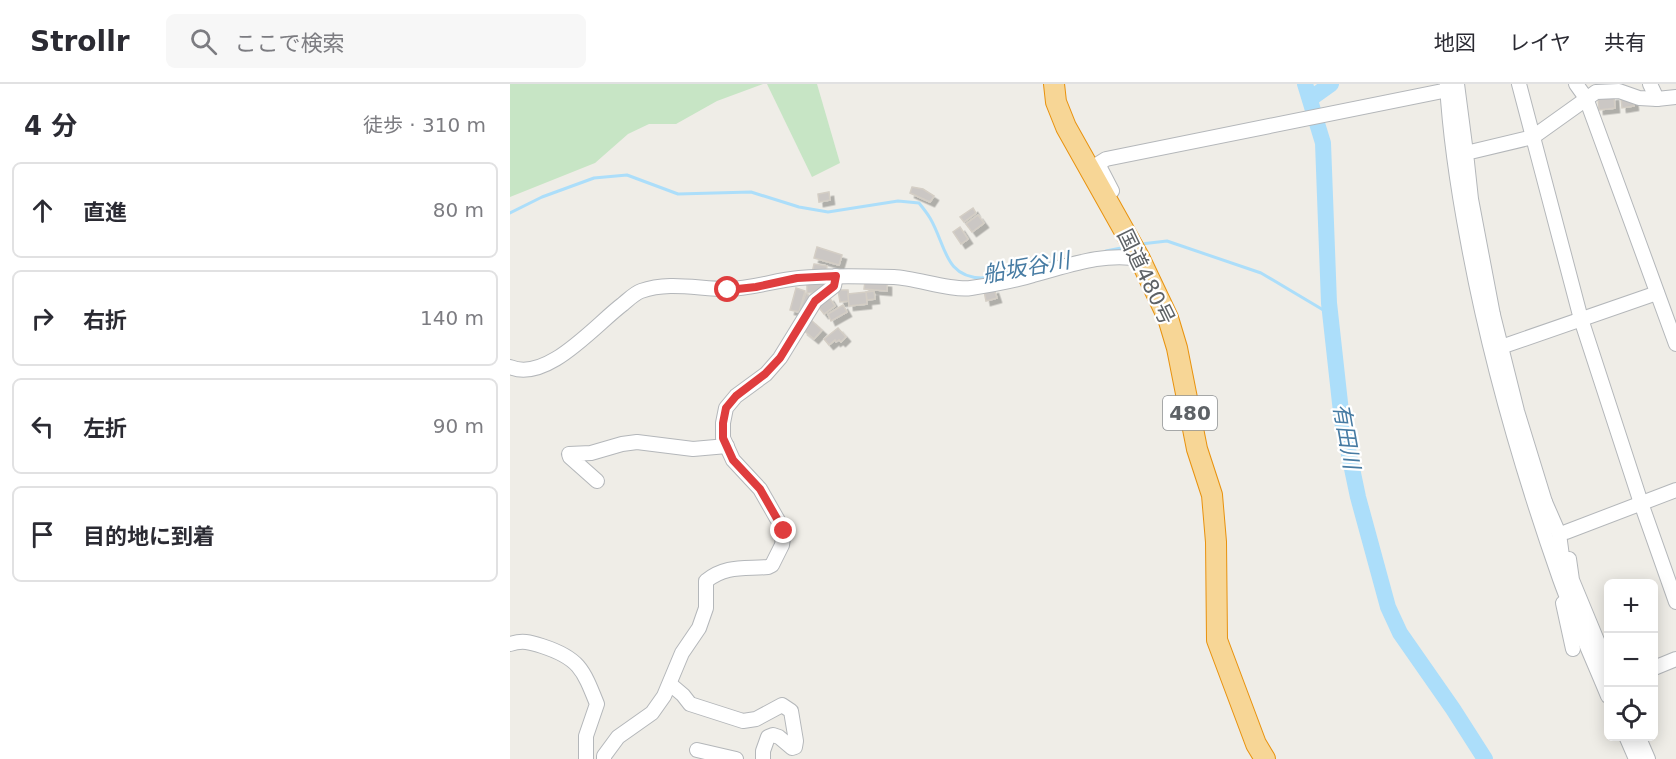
<!DOCTYPE html>
<html lang="ja">
<meta charset="utf-8">
<style>
body{margin:0;font-family:"DejaVu Sans","Noto Sans JP",sans-serif;background:#f7f7f7;color:#2b2b33}
.controls{position:absolute;right:18px;bottom:18px;display:grid;overflow:hidden;border-radius:9px;box-shadow:0 3px 15px #0003}
.controls button{width:54px;height:54px;display:grid;place-items:center;padding:0;border:0;border-bottom:2px solid #e1e1e2;background:#fff;color:#2b2b33;font:30px sans-serif}
.stop{position:absolute;width:18px;height:18px;margin:-14px;border:4px solid #df3d3e;border-radius:50%;background:#fff}
.stop.end{background:#df3d3e;border-color:#fff;box-shadow:0 2px 6px #0008}
.list{margin:0;padding:0;list-style:none}
h2{display:flex;justify-content:space-between;align-items:center;height:78px;margin:0;padding:0 24px;font-size:26px}
h2 small{font-size:20px;font-weight:400;color:#7c7c81}
.list li{display:grid;grid-template-columns:39px 1fr auto;gap:18px;align-items:center;box-sizing:border-box;height:96px;margin:0 12px 12px;padding:0 12px;border:2px solid #e1e1e2;border-radius:9px}
.list b{display:block;font-size:22px;white-space:nowrap}
.list em{font-size:20px;font-style:normal;color:#7c7c81}
.icon{flex:none;width:33px;height:33px;fill:none;stroke:currentColor;stroke-width:2;stroke-linecap:round;stroke-linejoin:round}
.map{position:relative;flex:none;width:1166px;height:675px;overflow:hidden}
header{display:flex;align-items:center;gap:36px;box-sizing:border-box;height:84px;padding:0 30px;background:#fff;border-bottom:2px solid #e1e1e2}
header strong{font-size:28px}
nav{display:flex;gap:33px;margin-inline-start:auto;font-size:21px}
.search{width:420px;height:54px;background:#f7f7f7;display:flex;align-items:center;gap:15px;box-sizing:border-box;padding:0 21px;border-radius:9px;color:#7c7c81;font-size:22px}
main{display:flex}
aside{flex:1;background:#fff}
.map>svg:first-child{display:block}
.green{fill:#c7e5c5}
.lines{fill:none;stroke-linecap:round;stroke-linejoin:round}
.stream{stroke:#acdefa;stroke-width:3}
.river{stroke:#acdefa;stroke-width:16}
.building{fill:#cbc7c4;stroke:#d4cec5;stroke-width:1.5;filter:url(#shadow)}
.minor-casing{stroke:#b4b7ba;stroke-width:16}
.highway-casing{stroke:#e8920e;stroke-width:22}
.minor{stroke:#fff;stroke-width:14}
.highway{stroke:#f7d696;stroke-width:20}
.route{stroke:#df3d3e;stroke-width:8}
.labels{text-anchor:middle;stroke-width:4.5;stroke-linejoin:round;paint-order:stroke}
.shield{fill:#fff;stroke:#8e9194;stroke-width:1.5}
.shield-label{font-size:20px;font-weight:bold;fill:#5e6266}
.street-label{font-size:21px;fill:#5e6266;stroke:#fff}
.water-label{font-size:22px;font-style:italic;fill:#467ba3;stroke:#fff}
</style>
<header>
<strong>Strollr</strong>
<div class="search"><svg class="icon" aria-label="search" viewBox="0 0 24 24"><circle cx="10" cy="10" r="6"/><path d="M15 15l6 6"/></svg>ここで検索</div>
<nav><a>地図</a><a>レイヤ</a><a>共有</a></nav>
</header>
<main>
<aside>
<h2>4 分<small>徒歩 · 310 m</small></h2>
<ul class="list">
<li><svg class="icon" aria-label="ahead" viewBox="0 0 24 24"><path d="M12 20V5M6 11l6-6 6 6"/></svg><div><b>直進</b></div><em>80 m</em></li>
<li><svg class="icon" aria-label="right" viewBox="0 0 24 24"><path d="M7 20v-9h11M14 6l5 5-5 5"/></svg><div><b>右折</b></div><em>140 m</em></li>
<li><svg class="icon" aria-label="left" viewBox="0 0 24 24"><path d="M17 20v-9H6M10 6l-5 5 5 5"/></svg><div><b>左折</b></div><em>90 m</em></li>
<li><svg class="icon" aria-label="arrive" viewBox="0 0 24 24"><path d="M6 21V4h12l-3 4 3 4H6"/></svg><div><b>目的地に到着</b></div></li>
</ul>
</aside>
<div class="map">
<svg width="1166" height="675" viewBox="0 0 1166 675">
<defs>
<filter id="shadow"><feDropShadow dx="4.5" dy="4.5" stdDeviation="0" flood-color="#0004"/></filter>
</defs>
<rect width="100%" height="100%" fill="#efede7"/>
<g class="green">
<polygon points="0,0 253,0 207,17 166,40 139,40 118,50 85,79 0,113"/>
<polygon points="257,0 307,0 330,79 302,93"/>
</g>
<g class="lines">
<g class="stream">
<path d="M0 129 32 113 84 94 117 91 168 110 241 108 289 123 318 128 388 117 409 119C413 124 417 129 420 134 436 161 434 193 472 194L554 176"/>
<polyline points="631,160 657,157 751,189 820,230"/>
<polyline points="596,167 616,163"/>
</g>
<g class="river">
<polyline points="795,0 813,59 819,219 832,337 848,413 878,523 890,549 943,625 975,675"/>
<polyline points="800,15 821,0"/>
</g>
</g>
<g class="building">
<polygon points="1104,12 1105,24 1089,26 1088,14"/>
<polygon points="1123,14 1124,22 1112,24 1111,15"/>
<polygon points="402,103 413,105 424,112 420,118 400,109"/>
<polygon points="319,108 320,116 309,118 308,110"/>
<polygon points="463,124 466,129 454,138 450,133"/>
<polygon points="468,131 474,139 462,148 456,140"/>
<polygon points="450,143 458,155 451,160 443,148"/>
<polygon points="307,163 332,171 329,181 304,174"/>
<polygon points="304,180 317,182 316,191 302,189"/>
<polygon points="355,197 377,199 377,207 354,205"/>
<polygon points="314,198 314,206 310,208 297,209 297,199"/>
<polygon points="286,204 295,207 289,228 280,226"/>
<polygon points="484,205 487,214 476,217 474,207"/>
<polygon points="328,206 338,206 339,217 330,218"/>
<polygon points="364,207 365,215 357,216 356,208"/>
<polygon points="356,208 357,220 339,222 338,210"/>
<polygon points="296,209 303,215 294,226 291,223"/>
<polygon points="319,213 325,222 314,230 307,221"/>
<polygon points="333,221 337,228 321,237 318,230"/>
<polygon points="301,236 312,246 304,255 293,246"/>
<polygon points="328,244 336,253 331,258 329,256 326,258 325,256 319,261 314,255"/>
</g>
<g class="lines">
<defs>
<g id="minor">
<path d="M937 0C940 53 948 105 958 158 979 273 1011 384 1050 495 1064 534 1082 573 1098 612"/>
<polyline points="947,0 956,69 953,70 953,74"/>
<polyline points="1009,0 1071,235 1131,419 1166,518"/>
<polyline points="1066,0 1076,14 1166,260"/>
<polyline points="1140,0 1147,15"/>
<polyline points="602,107 588,80 596,75 938,6"/>
<polyline points="983,231 961,115 956,69 1023,53 1086,8 1109,7 1129,14 1147,15 1166,13"/>
<polyline points="974,232 983,231 1007,327 1035,418"/>
<polyline points="991,263 1147,209"/>
<path d="M0 283C37 299 85 241 113 220 119 215 125 209 131 207 159 197 188 205 217 205 242 205 265 196 289 194 320 191 353 192 384 193 406 194 442 207 461 204 481 201 504 197 523 191 558 182 593 168 630 175"/>
<polyline points="87,397 60,373 59,370 81,369 112,360 127,358 183,365 217,362"/>
<polyline points="1028,416 1035,418 1049,450 1054,487"/>
<polyline points="1056,448 1166,406"/>
<polyline points="1059,475 1062,496 1098,583"/>
<polyline points="1053,519 1063,565"/>
<path d="M0 560C12 556 20 558 32 562 69 574 73 585 87 620L76 652V675"/>
<polyline points="1144,584 1166,575"/>
<polyline points="160,600 173,611 180,620 233,637 246,635 272,621 281,627 286,657 285,663 282,664 269,653 263,651 258,653 253,667 253,675"/>
<polyline points="1116,652 1126,675"/>
<polyline points="1128,652 1138,675"/>
<polyline points="187,666 226,675"/>
<path d="M94 675V672L108 653 142 629 154 612 172 569 189 544 196 524V497C216 481 234 485 258 483L262 481 272 461 274 447 250 405 223 376 213 354V339L216 324 226 312 256 290 270 274 305 217 324 202 326 192"/>
</g>
<polyline id="highway" points="544,0 546,18 556,43 630,175 658,234 667,264 687,365 702,411 706,458 707,556 746,660 755,675"/>
</defs>
<use href="#minor" class="minor-casing"/>
<use href="#highway" class="highway-casing"/>
<use href="#minor" class="minor"/>
<use href="#highway" class="highway"/>
</g>
<g class="lines">
<polyline class="route" points="218,206 246,203 287,194 326,192 324,202 305,217 270,274 255,290 226,312 216,324 213,339 213,354 223,376 250,405 274,447"/>
</g>
<g class="labels">
<rect class="shield" x="653" y="312" width="54" height="34" rx="4.5"/>
<g class="shield-label">
<text x="680" y="336">480</text>
</g>
<g class="street-label">
<text transform="translate(636 193) rotate(64)" y="7">国道480号</text>
</g>
<g class="water-label">
<text transform="translate(516 183) rotate(-10)" y="8">船坂谷川</text>
<text transform="translate(837 352) rotate(80)" y="8">有田川</text>
</g>
</g>
</svg>
<div class="controls">
<button>+</button>
<button>−</button>
<button><svg class="icon" aria-label="locate" viewBox="0 0 24 24"><circle cx="12" cy="12" r="6"/><path d="M12 2v4M12 18v4M2 12h4M18 12h4"/></svg></button>
</div>
<div class="stop" style="left:218px;top:206px"></div>
<div class="stop end" style="left:274px;top:447px"></div>
</div>
</main>
